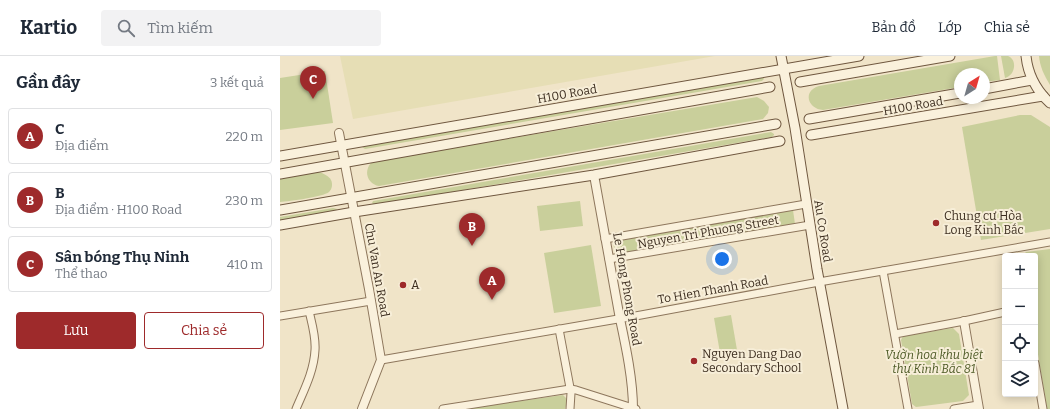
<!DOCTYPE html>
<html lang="vi">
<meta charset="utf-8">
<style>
body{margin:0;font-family:Bitter,serif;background:#f2f2f3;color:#1f2937}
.controls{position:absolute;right:12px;bottom:12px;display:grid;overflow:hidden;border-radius:4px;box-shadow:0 2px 10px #0003}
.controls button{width:36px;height:36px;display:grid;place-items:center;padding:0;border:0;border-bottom:1px solid #e0e1e3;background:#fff;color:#1f2937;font:20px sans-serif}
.compass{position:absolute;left:674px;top:12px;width:36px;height:36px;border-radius:50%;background:#fff;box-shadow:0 2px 10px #0003;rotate:37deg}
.you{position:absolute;left:442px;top:203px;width:14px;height:14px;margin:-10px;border:3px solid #fff;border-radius:50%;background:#1a73e8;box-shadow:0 0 0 6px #1a73e833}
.badge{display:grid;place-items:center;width:26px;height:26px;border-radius:50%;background:#9e2a2b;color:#fff;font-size:13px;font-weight:700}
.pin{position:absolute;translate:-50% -33px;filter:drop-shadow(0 1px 2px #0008)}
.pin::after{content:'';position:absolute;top:21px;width:14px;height:12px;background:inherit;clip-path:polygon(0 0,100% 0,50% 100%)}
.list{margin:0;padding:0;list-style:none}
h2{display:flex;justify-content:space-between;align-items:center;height:52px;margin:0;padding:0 16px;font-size:17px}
h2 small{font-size:13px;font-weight:400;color:#747a83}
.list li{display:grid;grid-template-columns:26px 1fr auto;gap:12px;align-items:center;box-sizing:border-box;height:56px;margin:0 8px 8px;padding:0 8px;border:1px solid #e0e1e3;border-radius:4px}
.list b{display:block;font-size:15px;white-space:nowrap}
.list p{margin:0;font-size:13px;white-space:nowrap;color:#747a83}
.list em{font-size:13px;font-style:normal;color:#747a83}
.actions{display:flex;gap:8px;padding:12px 16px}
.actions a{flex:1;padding:9px 0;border:1px solid #9e2a2b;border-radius:4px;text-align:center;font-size:14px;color:#9e2a2b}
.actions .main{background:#9e2a2b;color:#fff}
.icon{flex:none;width:22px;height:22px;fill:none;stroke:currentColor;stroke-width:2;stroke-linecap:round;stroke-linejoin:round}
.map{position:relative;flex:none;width:770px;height:353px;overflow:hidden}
header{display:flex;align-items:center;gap:24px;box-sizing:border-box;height:56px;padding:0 20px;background:#fff;border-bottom:1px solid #e0e1e3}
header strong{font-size:19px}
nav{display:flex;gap:22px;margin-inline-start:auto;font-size:14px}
.search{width:280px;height:36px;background:#f2f2f3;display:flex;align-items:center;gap:10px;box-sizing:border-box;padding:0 14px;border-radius:4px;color:#747a83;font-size:15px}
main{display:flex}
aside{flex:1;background:#fff}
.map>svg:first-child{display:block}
.farmland{fill:#e6deb5}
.green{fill:#c9cf9b}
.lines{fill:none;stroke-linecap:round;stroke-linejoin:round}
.minor-casing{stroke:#8d765c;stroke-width:9}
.tertiary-casing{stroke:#8d765c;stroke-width:10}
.secondary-casing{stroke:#6f573f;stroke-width:11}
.minor{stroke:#faf1dc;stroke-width:7}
.tertiary{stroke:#faf1dc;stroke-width:8}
.secondary{stroke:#faf1dc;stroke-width:9}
.poi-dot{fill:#9e2a2b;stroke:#f7eed8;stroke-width:1.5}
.labels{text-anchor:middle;stroke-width:4;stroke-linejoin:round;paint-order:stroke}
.street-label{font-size:12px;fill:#3d2e20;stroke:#f7eed8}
.poi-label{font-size:12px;fill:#3d2e20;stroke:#f7eed8;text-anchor:start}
.park-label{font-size:12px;font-style:italic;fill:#4d5a26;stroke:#f7eed8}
</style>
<header>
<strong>Kartio</strong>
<div class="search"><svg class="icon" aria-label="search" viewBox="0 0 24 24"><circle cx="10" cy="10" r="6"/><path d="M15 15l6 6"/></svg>Tìm kiếm</div>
<nav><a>Bản đồ</a><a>Lớp</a><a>Chia sẻ</a></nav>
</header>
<main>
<aside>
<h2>Gần đây<small>3 kết quả</small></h2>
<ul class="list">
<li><span class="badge">A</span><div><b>C</b><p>Địa điểm</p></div><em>220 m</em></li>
<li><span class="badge">B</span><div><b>B</b><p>Địa điểm · H100 Road</p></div><em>230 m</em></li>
<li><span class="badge">C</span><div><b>Sân bóng Thụ Ninh</b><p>Thể thao</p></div><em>410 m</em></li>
</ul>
<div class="actions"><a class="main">Lưu</a><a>Chia sẻ</a></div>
</aside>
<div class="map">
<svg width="770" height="353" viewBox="0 0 770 353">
<rect width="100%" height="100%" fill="#f0e4c8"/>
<polygon class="farmland" points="60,0 435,0 73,63"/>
<g class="green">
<path d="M715 0H717L720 24 704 26V18H680V31L543 54C528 53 522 35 539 30Z"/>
<path d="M721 0C723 0 725 0 728 0 737 3 736 19 725 22Z"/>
<path d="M759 0H770V29C764 19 760 11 759 0Z"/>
<polygon points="45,15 53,67 0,74 0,22"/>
<polygon points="483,20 484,23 482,25 85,93 82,91 82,90"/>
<path d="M477 41 484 45 489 51 488 57 483 63 99 130C88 128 83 116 91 107L144 97Z"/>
<polygon points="740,59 751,59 770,71 770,173 701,184 682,71"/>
<polygon points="491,76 494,78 494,79 492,81 95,149 92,147 93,145"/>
<path d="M38 116C43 117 49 120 51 124 53 128 52 133 49 136 43 141 10 145 0 146V122Z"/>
<polygon points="300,145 303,170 260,175 257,150"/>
<polygon points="53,152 57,153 55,156 0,166 0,161"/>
<polygon points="513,154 515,168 335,198 333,185"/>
<polygon points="311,189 321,250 274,257 264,197"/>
<polygon points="770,193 770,353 767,353 755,280 755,200 742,200 746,196"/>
<polygon points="451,259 457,294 440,297 434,262"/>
<polygon points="673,272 679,278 689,339 683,345 636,351 632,348 621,284 623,280"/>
<polygon points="283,339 288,344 285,353 184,353"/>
</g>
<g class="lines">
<defs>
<g id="minor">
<polyline points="325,183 526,148"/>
<polyline points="329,203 530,169"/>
<polyline points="603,215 628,353"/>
<polyline points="0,260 91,245"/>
<polyline points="279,273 291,337 290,353"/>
<polyline points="615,278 684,265 725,256"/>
<polyline points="101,304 361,259 539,226 770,186"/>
<polyline points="755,307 763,353"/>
<path d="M16 353C24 334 34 315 35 294 36 281 32 268 29 255"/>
<polyline points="163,353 290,333 296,334 356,353"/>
<polyline points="674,353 698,349"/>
</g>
<g id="tertiary">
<polyline points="59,77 89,233 101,304 82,353"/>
<path d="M314 119C323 167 331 215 340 263 346 291 353 324 353 353"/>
<polyline points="684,265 699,353"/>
</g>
<g id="secondary">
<polyline points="501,0 515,72 537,213 563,353"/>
<path d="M746 0C748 19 756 34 770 47"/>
<polyline points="520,26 670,0"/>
<polyline points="704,33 752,24"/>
<polyline points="529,63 680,37"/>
<polyline points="531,79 763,40"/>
<polyline points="0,100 579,0"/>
<polyline points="0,118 490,31"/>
<polyline points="0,154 496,68"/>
<polyline points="0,169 74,156 314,119 500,85"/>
</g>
</defs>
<use href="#minor" class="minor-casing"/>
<use href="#tertiary" class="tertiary-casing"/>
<use href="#secondary" class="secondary-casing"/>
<use href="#minor" class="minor"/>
<use href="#tertiary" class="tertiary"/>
<use href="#secondary" class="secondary"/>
</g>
<g class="poi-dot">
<circle cx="656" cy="167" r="4"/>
<circle cx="123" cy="229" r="4"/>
<circle cx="414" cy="305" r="4"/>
</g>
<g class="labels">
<g class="street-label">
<text transform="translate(287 38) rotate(-10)" y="4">H100 Road</text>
<text transform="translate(633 50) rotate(-10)" y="4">H100 Road</text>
<text transform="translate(543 175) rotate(81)" y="4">Au Co Road</text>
<text transform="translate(428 176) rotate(-10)" y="4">Nguyen Tri Phuong Street</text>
<text transform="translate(97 214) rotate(80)" y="4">Chu Van An Road</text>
<text transform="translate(347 233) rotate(80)" y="4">Le Hong Phong Road</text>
<text transform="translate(433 234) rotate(-10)" y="4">To Hien Thanh Road</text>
</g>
<g class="poi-label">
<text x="664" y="164">Chung cư Hòa<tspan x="664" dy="14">Long Kinh Bắc</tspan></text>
<text x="131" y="233">A</text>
<text x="422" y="302">Nguyen Dang Dao<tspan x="422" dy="14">Secondary School</tspan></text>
</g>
<g class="park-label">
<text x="654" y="303">Vườn hoa khu biệt<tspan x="654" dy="14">thự Kinh Bắc 81</tspan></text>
</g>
</g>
</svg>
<div class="controls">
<button>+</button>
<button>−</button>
<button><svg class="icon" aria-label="locate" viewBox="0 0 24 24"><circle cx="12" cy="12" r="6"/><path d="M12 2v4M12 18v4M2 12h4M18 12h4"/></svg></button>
<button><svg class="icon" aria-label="layers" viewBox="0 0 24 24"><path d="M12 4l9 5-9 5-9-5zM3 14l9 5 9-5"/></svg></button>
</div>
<svg class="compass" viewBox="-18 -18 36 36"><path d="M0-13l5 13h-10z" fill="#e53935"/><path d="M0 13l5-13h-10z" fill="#747a83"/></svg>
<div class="you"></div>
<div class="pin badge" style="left:212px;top:244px">A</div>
<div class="pin badge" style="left:192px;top:190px">B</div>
<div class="pin badge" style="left:33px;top:43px">C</div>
</div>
</main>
